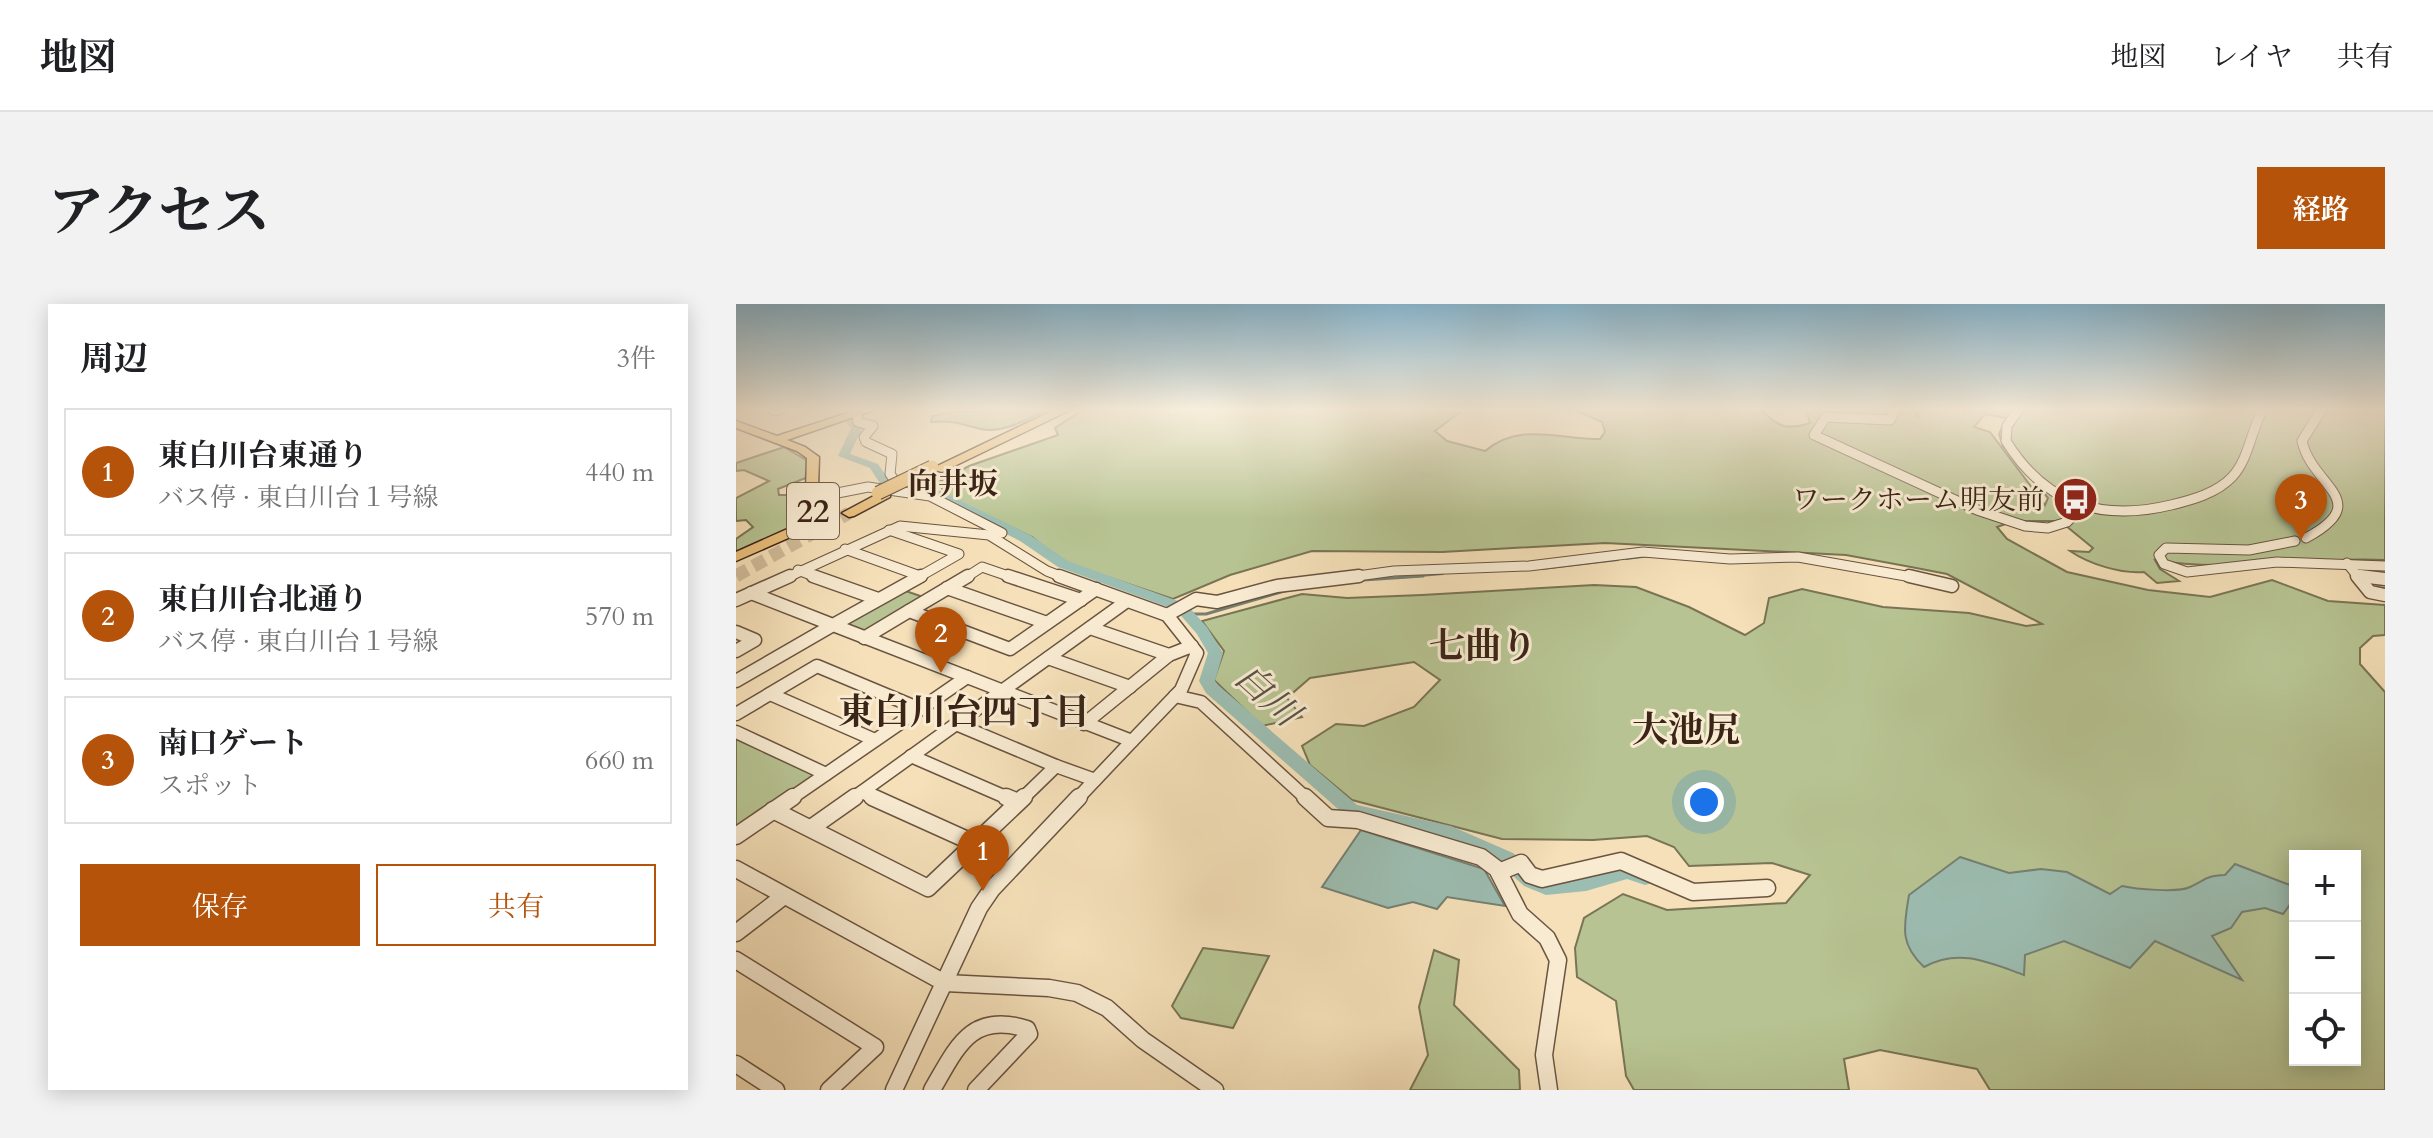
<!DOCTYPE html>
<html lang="ja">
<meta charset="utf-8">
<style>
body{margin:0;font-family:Cardo,"Noto Serif JP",serif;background:#f2f2f2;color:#202124}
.controls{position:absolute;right:24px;bottom:24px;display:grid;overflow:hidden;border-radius:0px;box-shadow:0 4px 20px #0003}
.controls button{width:72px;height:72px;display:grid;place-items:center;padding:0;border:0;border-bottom:2px solid #e0e0e0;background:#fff;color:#202124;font:40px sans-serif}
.you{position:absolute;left:968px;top:498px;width:28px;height:28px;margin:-20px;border:6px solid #fff;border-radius:50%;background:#1a73e8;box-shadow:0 0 0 12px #1a73e833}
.badge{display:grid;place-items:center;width:52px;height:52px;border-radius:50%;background:#b45309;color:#fff;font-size:26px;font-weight:700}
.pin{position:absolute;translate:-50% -66px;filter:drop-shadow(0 2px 4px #0008)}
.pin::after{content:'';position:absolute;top:42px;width:28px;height:24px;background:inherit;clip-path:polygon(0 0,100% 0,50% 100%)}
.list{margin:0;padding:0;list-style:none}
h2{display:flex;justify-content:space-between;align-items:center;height:104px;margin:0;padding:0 32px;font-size:34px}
h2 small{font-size:26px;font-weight:400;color:#757577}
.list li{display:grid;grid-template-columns:52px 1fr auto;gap:24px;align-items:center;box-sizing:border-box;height:128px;margin:0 16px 16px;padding:0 16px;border:2px solid #e0e0e0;border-radius:0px}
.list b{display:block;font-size:30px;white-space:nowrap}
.list p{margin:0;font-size:26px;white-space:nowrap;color:#757577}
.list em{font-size:26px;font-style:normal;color:#757577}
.actions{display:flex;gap:16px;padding:24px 32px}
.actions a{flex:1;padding:18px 0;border:2px solid #b45309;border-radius:0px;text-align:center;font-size:28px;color:#b45309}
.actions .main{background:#b45309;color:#fff}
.icon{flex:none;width:44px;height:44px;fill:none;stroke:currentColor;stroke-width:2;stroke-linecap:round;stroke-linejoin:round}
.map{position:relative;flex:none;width:1649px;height:786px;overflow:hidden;border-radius:0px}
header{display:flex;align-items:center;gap:48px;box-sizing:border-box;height:112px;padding:0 40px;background:#fff;border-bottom:2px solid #e0e0e0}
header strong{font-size:38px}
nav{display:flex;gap:44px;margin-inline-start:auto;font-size:28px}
.intro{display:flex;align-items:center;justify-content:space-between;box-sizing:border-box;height:192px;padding:0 48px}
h1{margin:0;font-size:56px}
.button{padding:20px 36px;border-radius:0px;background:#b45309;color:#fff;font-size:28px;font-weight:700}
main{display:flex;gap:48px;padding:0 48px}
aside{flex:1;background:#fff;border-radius:0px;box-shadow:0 4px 20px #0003}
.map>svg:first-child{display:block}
.green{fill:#b7c392;stroke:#797454;stroke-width:2;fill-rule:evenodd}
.water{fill:#9cbdb1;stroke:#758073;stroke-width:2}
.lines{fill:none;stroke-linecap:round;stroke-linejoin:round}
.stream-far1{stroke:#758073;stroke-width:2}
.stream{stroke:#758073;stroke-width:3}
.river{fill:#9cbdb1;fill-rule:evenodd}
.highway-tunnel{stroke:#d0bb99;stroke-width:13;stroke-dasharray:13 7;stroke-linecap:butt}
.minor-far2-casing{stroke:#6a5440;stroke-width:11}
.minor-far1-casing{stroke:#6a5440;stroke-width:15}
.minor-casing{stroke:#6a5440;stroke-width:19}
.major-casing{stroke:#3b2517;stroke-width:3}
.highway-casing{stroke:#3b2517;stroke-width:3}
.minor-far2{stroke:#f8ebd2;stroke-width:9}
.minor-far1{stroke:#f8ebd2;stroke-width:12}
.minor{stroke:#f8ebd2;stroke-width:16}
.major{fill:#eac07c;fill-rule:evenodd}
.highway{fill:#eac07c;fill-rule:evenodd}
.highway-bridge-casing{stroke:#3b2517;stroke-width:15;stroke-linecap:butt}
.highway-bridge{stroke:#eac07c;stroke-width:13}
.labels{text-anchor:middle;stroke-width:6;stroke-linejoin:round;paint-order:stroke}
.far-poi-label{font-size:28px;fill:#3b2517;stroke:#f8ebd2;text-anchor:end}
.far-neighbourhood-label{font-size:30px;font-weight:bold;fill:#3b2517;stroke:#f8ebd2}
.shield{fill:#f8ebd2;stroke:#74604f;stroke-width:2}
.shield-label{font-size:32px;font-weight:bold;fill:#3b2517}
.neighbourhood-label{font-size:36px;font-weight:bold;fill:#3b2517;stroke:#f8ebd2}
.water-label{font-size:36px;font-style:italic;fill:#585345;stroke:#f8ebd2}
</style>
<header>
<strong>地図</strong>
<nav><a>地図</a><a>レイヤ</a><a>共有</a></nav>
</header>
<div class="intro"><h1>アクセス</h1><a class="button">経路</a></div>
<main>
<aside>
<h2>周辺<small>3件</small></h2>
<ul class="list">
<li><span class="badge">1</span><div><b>東白川台東通り</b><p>バス停 · 東白川台１号線</p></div><em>440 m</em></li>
<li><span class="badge">2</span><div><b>東白川台北通り</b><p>バス停 · 東白川台１号線</p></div><em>570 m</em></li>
<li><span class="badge">3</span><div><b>南口ゲート</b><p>スポット</p></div><em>660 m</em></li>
</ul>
<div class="actions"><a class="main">保存</a><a>共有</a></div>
</aside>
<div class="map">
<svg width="1649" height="786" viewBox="0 0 1649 786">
<rect width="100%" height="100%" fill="#f5e0b9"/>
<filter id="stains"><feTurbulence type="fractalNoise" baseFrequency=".0025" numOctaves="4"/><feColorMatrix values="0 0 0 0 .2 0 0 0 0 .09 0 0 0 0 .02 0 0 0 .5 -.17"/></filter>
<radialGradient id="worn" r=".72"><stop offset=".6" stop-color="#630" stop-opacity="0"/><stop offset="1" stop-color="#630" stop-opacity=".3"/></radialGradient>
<g class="green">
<path d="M313 105C293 114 267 130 245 125 224 120 217 116 195 118L196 112 216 108Z"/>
<path d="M348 105H728L699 127 711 137 749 147C784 118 821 135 864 135L869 128 866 118 837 105H1024C1041 122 1050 127 1074 119L1070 105H1649V256C1575 252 1489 269 1419 256L1424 265 1443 277 1421 279 1408 268C1385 270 1353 260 1334 247L1353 248 1357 244 1324 217H1278L1261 223 1271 235 1331 268 1412 286 1474 293 1536 276 1592 297 1649 301V331L1637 332 1624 344V360L1649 388V786H1254L1241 765 1144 746 1108 755 1113 786H898L890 772 880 697 841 673 839 644 848 614 887 590 931 606 1050 599 1074 571 1036 559 953 562 938 543 911 532 857 536 766 535 616 496 574 461 566 442 600 420 628 422 678 403 704 376 678 358 574 374 551 394 566 413 526 422 478 376 488 347 466 317 566 290 611 294 686 291 858 281 900 283 953 303 1009 331 1028 319 1033 294 1066 285 1147 303 1233 309 1290 322 1306 320 1211 270 1175 263 1110 251 869 239 706 248 576 247 494 271 437 295 327 258 296 233 210 192 203 178 233 162 322 131 319 124ZM1249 110 1270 114 1263 130 1267 142 1312 194 1309 201 1254 128 1238 123ZM1559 552H1619V756H1559Z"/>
<polygon points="48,143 70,156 72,173 42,185 43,191 64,191 65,216 47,230 0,249 0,235 17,223 10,216 0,217 0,194 33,177 8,166 0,167 0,159"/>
<polygon points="164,285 190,294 129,327 108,319"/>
<polygon points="0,431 80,470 78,475 0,528"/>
<polygon points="467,644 533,652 497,724 445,714 436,702"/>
<polygon points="698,646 723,656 718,701 783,766 784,786 674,786 692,751 683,703"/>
</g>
<g class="water">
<polygon points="625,526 748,565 769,602 711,593 701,605 677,598 652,604 586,583"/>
<path d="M1224 553 1273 569 1305 565 1331 568 1374 590 1386 582C1399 585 1443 589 1454 583 1471 575 1469 572 1489 571L1499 560 1559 583V594L1547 610 1529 604 1506 608 1495 624 1476 632 1506 676 1419 637 1394 664 1328 637 1289 651 1288 671C1252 658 1223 644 1188 663 1163 640 1168 622 1173 591Z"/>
</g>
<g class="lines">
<g class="stream-far1">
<polyline points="1177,105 1183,114"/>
<polyline points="890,255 914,252"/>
<polyline points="806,265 882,256"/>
<polyline points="660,274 707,270"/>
</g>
<g class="stream">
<polyline points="627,276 687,272"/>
<polyline points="455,310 470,310 552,286"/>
</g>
<polygon class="river" points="119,105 129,107 116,113 126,124 114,150 142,160 157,181 205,187 294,231 332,257 450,300 471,323 487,349 479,377 482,381 621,501 715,522 777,549 802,570 811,575 850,571 891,559 916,567 919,573 916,579 909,581 891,575 850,587 810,591 788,582 763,559 704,533 610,512 470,389 463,377 472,349 461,330 440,306 322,263 284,237 198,193 149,187 134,164 102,152 115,124 104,112"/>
<polyline class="highway-tunnel" points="0,272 113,209"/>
<defs>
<g id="minor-far2">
<polyline points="1160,105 1154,116 1090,113 1078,131 1241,206 1289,222 1312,224 1331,218 1346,203"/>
<path d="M1283 105 1271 122 1270 137C1309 200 1364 218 1435 201 1456 196 1481 189 1496 173 1513 155 1515 126 1527 105"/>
<polyline points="38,107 45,105"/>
<polyline points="121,110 122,118 137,122 128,133 130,138 156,150 154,170 164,184"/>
<polyline points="76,194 132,183 194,192 266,229"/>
<polyline points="153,226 223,250 181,274"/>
<path d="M1570 234C1639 197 1576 183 1566 137L1586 105"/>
<polyline points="1559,237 1513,246 1430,244 1423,251 1428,260 1451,268 1541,258 1649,262"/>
<polyline points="109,245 184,272"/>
<polyline points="1611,259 1623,274"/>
<polyline points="62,266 83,274"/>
<polyline points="1620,271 1638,274"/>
<polyline points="50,274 164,222 253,231 311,267 329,274"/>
<polyline points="229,274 246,263 278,274"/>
<polyline points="607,274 658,267 793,262 907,248 994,255 1062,253 1181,274"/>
</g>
<g id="minor-far1">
<polyline points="77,272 142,295"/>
<polyline points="272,272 345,296"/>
<polyline points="323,272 431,311 461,349 445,386 396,437"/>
<polyline points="1173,272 1216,282"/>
<polyline points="1621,272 1634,288 1649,291"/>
<polyline points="1624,272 1649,275"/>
<polyline points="211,284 311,319"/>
<polyline points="15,289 97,321 185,272"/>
<polyline points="0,296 54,272"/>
<polyline points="173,307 232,272"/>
<polyline points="431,311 460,295 481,298 541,282 623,272"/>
<polyline points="354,324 433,351"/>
<polyline points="0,328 19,336 0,347"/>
<polyline points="128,334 173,307 274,345 360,285"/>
<polyline points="312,354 394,383"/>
<polyline points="0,377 97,321 396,437 341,495"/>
<polyline points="34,390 139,436"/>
<polyline points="439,392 465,398 571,495"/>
<polyline points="0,410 81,362 184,405"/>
<polyline points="220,420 320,462"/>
<polyline points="348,420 433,351 456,342"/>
<polyline points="0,428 90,470"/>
<polyline points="175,452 274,495"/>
<polyline points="126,488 141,495"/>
<polyline points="54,495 231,373"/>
<polyline points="116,495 391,297"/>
<polyline points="286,495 320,462 359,476"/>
</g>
<g id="minor">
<polyline points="136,493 238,539"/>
<polyline points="270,493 282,498"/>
<polyline points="569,493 592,514 622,516 745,553 761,565 784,610 811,634 822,656 808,751 813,786"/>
<polyline points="37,506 192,584 288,493"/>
<polyline points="75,524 119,493"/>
<polyline points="0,532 57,493"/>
<polyline points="0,565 209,679 313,684 341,689 371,704 407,736 479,786"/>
<polyline points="763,568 785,559 794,571 806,575 885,557 957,588 1031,584"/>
<polyline points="0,629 48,592"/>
<polyline points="0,656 139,743 93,786"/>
<polyline points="0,760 40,786"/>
<polyline points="158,786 243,604 256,585 343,493"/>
<path d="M196 786C221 743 235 707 291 725L293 730 240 786"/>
</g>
<polygon id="major" points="124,105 141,105 51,136 69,143 83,153 81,215 66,228 0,257 0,248 58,222 69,214 71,154 61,147 0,124 0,117 41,132"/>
<g id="highway">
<polygon points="320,105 336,105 206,168 195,165"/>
<polygon points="149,186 154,187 154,193 118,212 113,213 106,209"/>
</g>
</defs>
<use href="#minor-far2" class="minor-far2-casing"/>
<use href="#minor-far1" class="minor-far1-casing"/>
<use href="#minor" class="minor-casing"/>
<use href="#major" class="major-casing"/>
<use href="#highway" class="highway-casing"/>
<use href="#minor-far2" class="minor-far2"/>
<use href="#minor-far1" class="minor-far1"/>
<use href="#minor" class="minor"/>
<use href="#major" class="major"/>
<use href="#highway" class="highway"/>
<defs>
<polyline id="highway-bridge" points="142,189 196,163"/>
</defs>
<use href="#highway-bridge" class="highway-bridge-casing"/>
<use href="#highway-bridge" class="highway-bridge"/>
</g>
<linearGradient id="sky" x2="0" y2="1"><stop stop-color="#89b8d2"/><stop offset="0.49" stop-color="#faf1e0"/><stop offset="1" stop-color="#faf1e0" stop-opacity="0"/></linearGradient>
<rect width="1649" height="215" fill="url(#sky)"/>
<defs>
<symbol id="bus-disc" viewBox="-11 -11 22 22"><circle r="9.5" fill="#8f2418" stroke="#f8ebd2"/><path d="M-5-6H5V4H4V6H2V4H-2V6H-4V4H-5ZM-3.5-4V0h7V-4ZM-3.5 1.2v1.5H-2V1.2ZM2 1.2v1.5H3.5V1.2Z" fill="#fff"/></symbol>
</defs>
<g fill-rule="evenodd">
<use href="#bus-disc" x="1314" y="170" width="51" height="51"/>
</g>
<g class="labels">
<g class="far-poi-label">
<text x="1308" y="205">ワークホーム明友前</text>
</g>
<g class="far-neighbourhood-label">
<text x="217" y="190">向井坂</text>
</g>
<rect class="shield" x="51" y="179" width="52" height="56" rx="6"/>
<g class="shield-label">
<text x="77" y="218">22</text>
</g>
<g class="neighbourhood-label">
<text x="747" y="354">七曲り</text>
<text x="228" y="420">東白川台四丁目</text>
<text x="950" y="438">大池尻</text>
</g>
<g class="water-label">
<text transform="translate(532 390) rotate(42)" y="13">白川</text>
</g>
</g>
<rect width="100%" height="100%" filter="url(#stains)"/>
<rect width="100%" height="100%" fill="url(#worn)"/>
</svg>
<div class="controls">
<button>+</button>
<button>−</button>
<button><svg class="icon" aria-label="locate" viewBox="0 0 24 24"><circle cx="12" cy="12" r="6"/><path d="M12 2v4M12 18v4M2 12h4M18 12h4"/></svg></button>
</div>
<div class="you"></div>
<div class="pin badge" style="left:247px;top:587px">1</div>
<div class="pin badge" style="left:205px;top:369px">2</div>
<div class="pin badge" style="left:1565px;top:236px">3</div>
</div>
</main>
